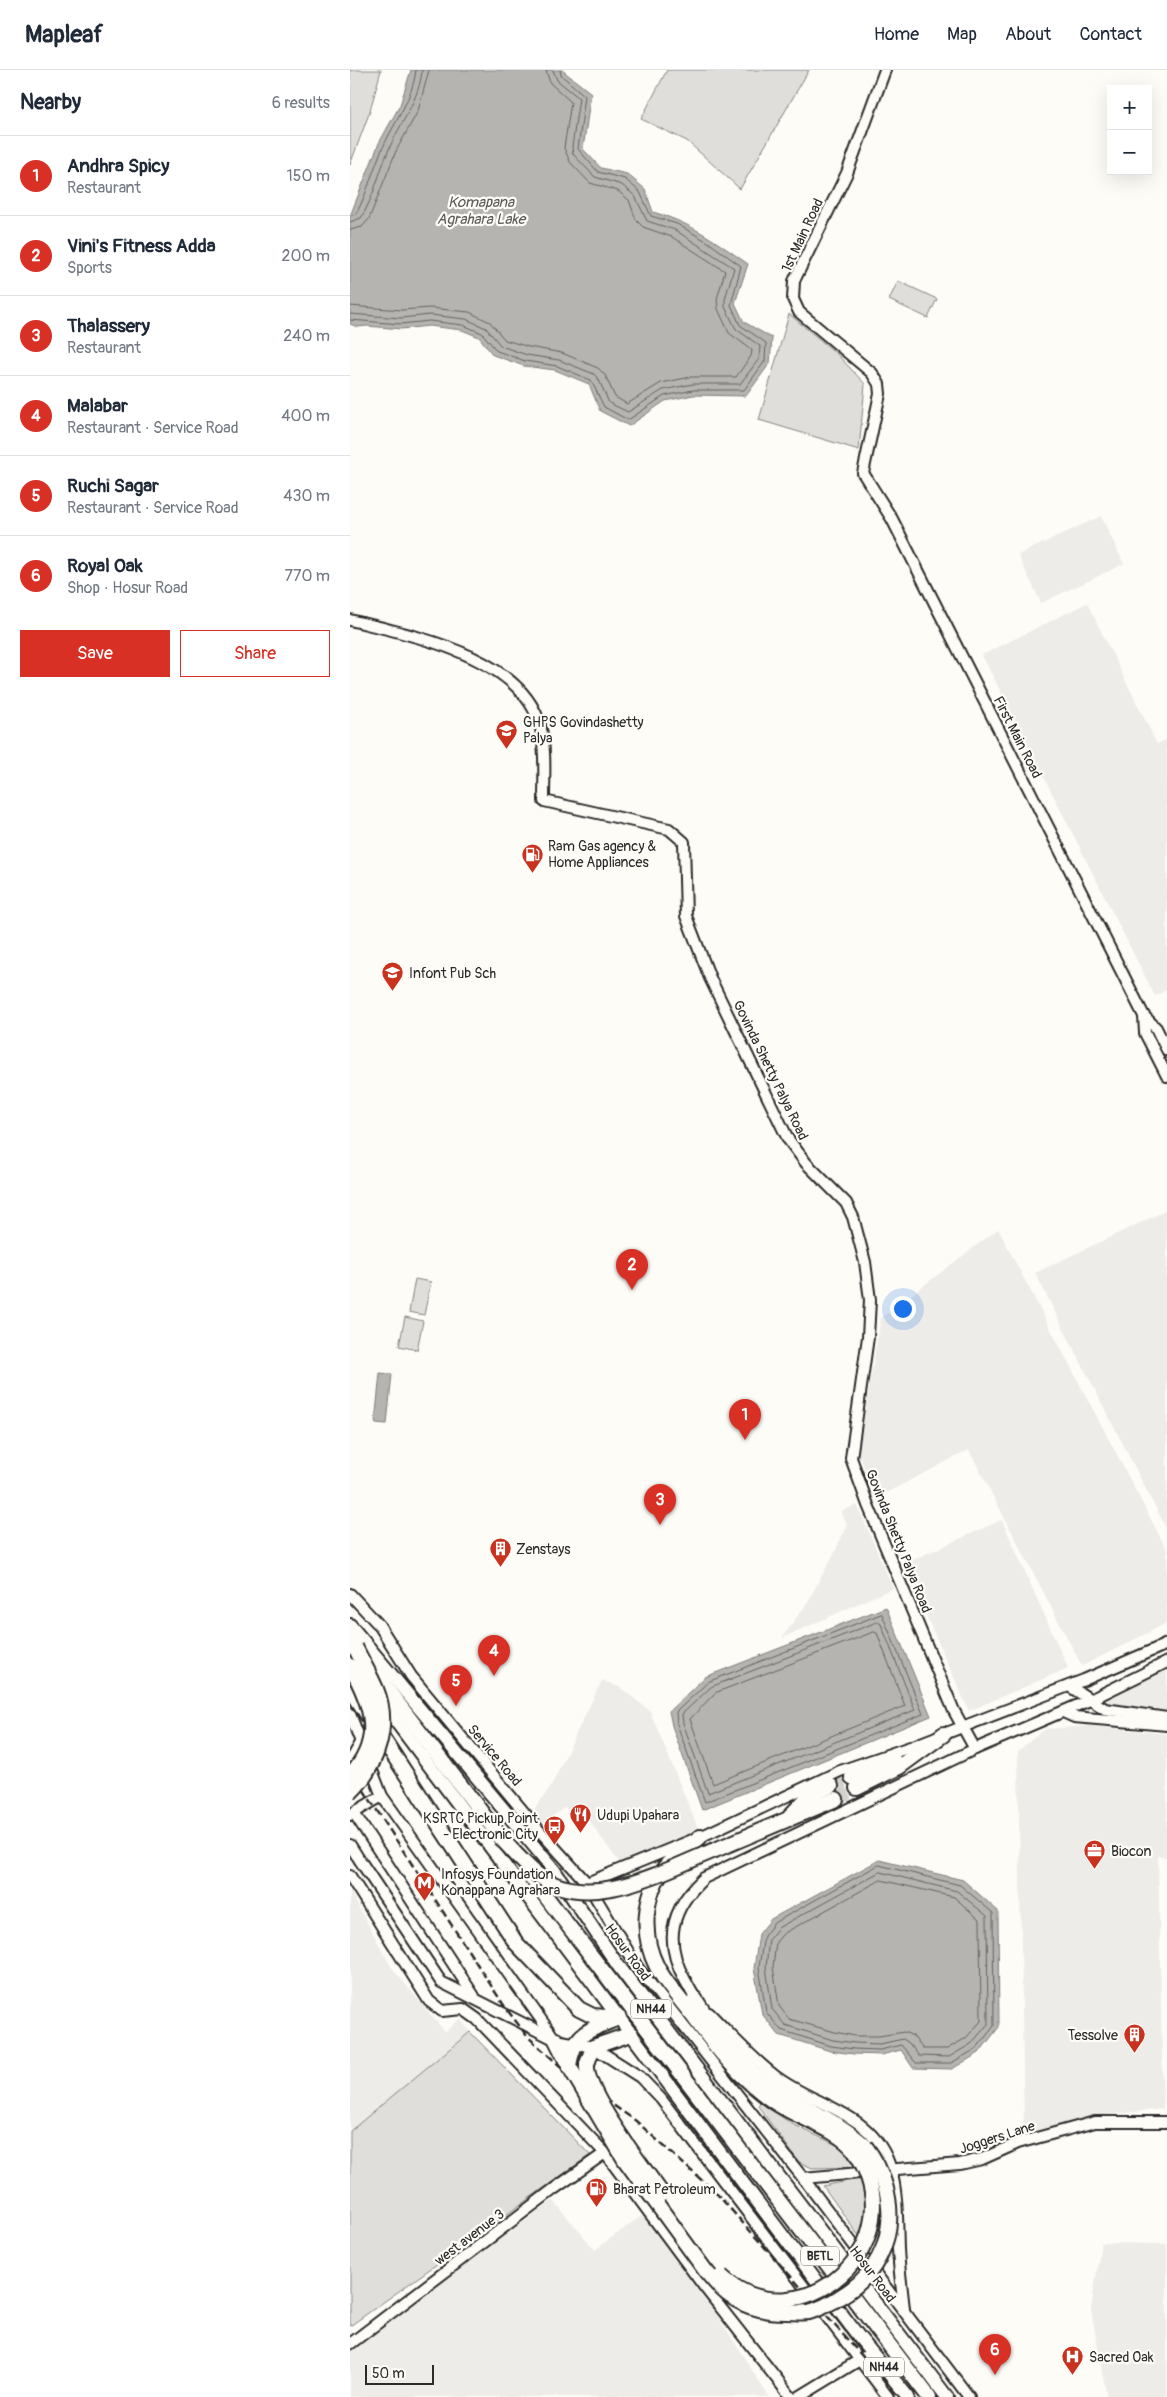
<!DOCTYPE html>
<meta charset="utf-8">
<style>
body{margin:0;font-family:Pangolin,sans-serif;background:#f2f2f3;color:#1f2937}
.controls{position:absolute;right:15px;top:15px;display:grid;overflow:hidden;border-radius:0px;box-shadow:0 5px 20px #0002}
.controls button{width:45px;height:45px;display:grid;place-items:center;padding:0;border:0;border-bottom:1px solid #e0e1e3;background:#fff;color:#1f2937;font:25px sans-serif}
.scale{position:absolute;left:15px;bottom:12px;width:69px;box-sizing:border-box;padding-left:5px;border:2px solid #2b2b2b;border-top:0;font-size:14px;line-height:18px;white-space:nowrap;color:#2b2b2b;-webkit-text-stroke:4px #fdfcf7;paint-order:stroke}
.you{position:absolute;left:552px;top:1238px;width:18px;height:18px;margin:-12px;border:4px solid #fff;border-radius:50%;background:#1a73e8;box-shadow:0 0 0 8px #1a73e833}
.badge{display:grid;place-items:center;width:32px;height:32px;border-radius:50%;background:#d93025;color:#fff;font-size:16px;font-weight:700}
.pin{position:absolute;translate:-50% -41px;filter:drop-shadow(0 1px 2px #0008)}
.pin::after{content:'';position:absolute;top:26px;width:18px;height:15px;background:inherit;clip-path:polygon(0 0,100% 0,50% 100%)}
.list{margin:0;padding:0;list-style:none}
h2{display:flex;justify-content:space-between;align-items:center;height:65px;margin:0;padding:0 20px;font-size:21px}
h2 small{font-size:16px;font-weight:400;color:#747a83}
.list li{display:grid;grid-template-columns:32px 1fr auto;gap:15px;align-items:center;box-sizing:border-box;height:80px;padding:0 20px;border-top:1px solid #e0e1e3}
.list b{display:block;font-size:19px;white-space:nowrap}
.list p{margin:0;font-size:16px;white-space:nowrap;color:#747a83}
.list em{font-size:16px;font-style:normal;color:#747a83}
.actions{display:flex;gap:10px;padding:15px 20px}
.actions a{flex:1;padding:11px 0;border:1px solid #d93025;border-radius:0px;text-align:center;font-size:18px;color:#d93025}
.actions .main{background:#d93025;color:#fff}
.map{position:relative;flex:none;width:817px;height:2327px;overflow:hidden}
header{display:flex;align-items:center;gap:30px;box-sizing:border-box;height:70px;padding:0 25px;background:#fff;border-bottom:1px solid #e0e1e3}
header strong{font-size:24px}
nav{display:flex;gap:28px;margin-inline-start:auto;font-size:18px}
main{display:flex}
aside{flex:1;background:#fff}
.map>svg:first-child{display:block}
.built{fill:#edece8}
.green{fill:#dfdeda;stroke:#858482}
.water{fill:#b5b4b1;stroke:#7e7d7b}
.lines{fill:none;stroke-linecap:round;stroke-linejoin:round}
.shore{stroke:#626261;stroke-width:1}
.motorway-tunnel{stroke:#d3d2ce;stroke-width:14;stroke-dasharray:14 7;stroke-linecap:butt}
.tertiary-casing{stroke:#2b2b2b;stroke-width:14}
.trunk-casing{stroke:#2b2b2b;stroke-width:16}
.motorway-casing{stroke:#2b2b2b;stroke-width:18}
.tertiary{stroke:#fdfcf7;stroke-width:10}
.trunk{stroke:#fdfcf7;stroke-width:12}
.motorway{stroke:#fdfcf7;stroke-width:14}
.rail{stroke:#2b2b2b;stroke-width:2.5;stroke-dasharray:8 4;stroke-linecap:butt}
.motorway-bridge-casing{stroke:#2b2b2b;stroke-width:18;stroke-linecap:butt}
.motorway-bridge{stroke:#fdfcf7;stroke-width:14}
.labels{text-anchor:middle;stroke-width:4.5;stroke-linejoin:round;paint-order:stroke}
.shield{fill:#fdfcf7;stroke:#6a6a68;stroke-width:1}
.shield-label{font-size:12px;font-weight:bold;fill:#2b2b2b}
.street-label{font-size:14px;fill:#2b2b2b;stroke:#fdfcf7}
.poi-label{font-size:14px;fill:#2b2b2b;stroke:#fdfcf7;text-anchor:start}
.water-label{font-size:15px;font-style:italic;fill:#5b5b5a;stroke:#fdfcf7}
</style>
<header>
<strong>Mapleaf</strong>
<nav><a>Home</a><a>Map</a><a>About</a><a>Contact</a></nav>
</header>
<main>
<aside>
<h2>Nearby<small>6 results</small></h2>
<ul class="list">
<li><span class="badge">1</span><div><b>Andhra Spicy</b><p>Restaurant</p></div><em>150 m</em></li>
<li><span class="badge">2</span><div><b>Vini's Fitness Adda</b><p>Sports</p></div><em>200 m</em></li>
<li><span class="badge">3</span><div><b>Thalassery</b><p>Restaurant</p></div><em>240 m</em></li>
<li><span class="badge">4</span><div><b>Malabar</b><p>Restaurant · Service Road</p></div><em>400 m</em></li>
<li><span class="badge">5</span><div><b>Ruchi Sagar</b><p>Restaurant · Service Road</p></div><em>430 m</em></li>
<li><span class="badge">6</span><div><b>Royal Oak</b><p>Shop · Hosur Road</p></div><em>770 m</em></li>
</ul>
<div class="actions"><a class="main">Save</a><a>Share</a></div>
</aside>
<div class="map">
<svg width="817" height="2327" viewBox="0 0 817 2327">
<rect width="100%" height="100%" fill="#fdfcf7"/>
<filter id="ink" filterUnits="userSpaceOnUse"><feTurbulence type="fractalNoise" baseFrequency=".02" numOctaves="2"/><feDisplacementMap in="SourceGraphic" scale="10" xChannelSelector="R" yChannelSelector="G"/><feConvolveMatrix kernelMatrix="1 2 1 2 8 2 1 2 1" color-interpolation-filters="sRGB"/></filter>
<g filter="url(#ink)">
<g class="built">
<polygon points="751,446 774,494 691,533 668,485"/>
<polygon points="737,533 807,674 817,669 817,920 805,926 632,585"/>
<polygon points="817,1140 817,1460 685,1203"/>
<polygon points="648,1159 817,1480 817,1553 732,1596 619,1380 526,1428 508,1381 531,1248"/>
<polygon points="507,1435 543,1518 432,1568 457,1533 485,1482 497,1454 491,1441"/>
<polygon points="652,1450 718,1598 619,1641 553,1494"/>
<polygon points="817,1599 817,1640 751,1632"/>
<polygon points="252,1610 271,1618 300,1641 349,1761 271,1795 232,1741 222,1746 215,1737 187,1758 178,1748 200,1718"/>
<polygon points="742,1656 817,1664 817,1787 808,1786 813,2039 744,2046 674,2063 668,1681 695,1659"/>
<polygon points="0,1821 42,1898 95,1962 110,1949 120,1962 240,2085 0,2256"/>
<polygon points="203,2130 245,2180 298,2141 352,2221 419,2327 0,2327 0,2282"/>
<polygon points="751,2173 817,2174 817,2327 757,2327 741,2240"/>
</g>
<g class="green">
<polygon points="0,0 31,0 20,41 0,95"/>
<polygon points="317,0 459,0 390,119 337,71 291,49"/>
<polygon points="548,211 587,229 578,248 539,230"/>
<polygon points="439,244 486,283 515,314 509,380 409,350"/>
<polygon points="65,1209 81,1212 74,1245 59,1242"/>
<polygon points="55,1247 73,1251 67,1280 49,1276"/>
<polygon points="120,1962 240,2085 0,2256 0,2061"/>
<polygon points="410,2032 442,2054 495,2079 506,2097 462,2098 449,2092 408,2036"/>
<path d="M513 2108C519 2126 518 2152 511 2169L473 2116Z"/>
</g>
<g class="water">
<path d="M61 0H212L241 23 233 79 251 98 277 104 295 119 303 142C342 153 365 171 398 194L385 233 394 252 422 268 420 293 396 326 343 325 315 331 279 356 250 341 239 314 205 300 174 296 143 285 129 267 112 260 79 256 51 259 17 256 8 257 0 254V146L29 73 50 35Z"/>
<polygon points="30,1303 42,1304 37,1354 25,1353"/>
<polygon points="536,1537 581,1646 352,1740 322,1656 319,1641 355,1607"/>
<polygon points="529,1790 613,1810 648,1841 649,1957 629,1983 602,1999 563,1998 551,1980 531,1985 504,1984 480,1981 429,1965 412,1944 404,1898 409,1864 421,1849"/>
</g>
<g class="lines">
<g class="shore">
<path d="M0 146 6 144C18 122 23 98 34 75 45 51 63 28 66 0"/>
<path d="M0 152 11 148C24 127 29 102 39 79 50 53 70 29 72 0"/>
<polyline points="0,160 12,157 19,149 46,81 68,41 79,0"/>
<polyline points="0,236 51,240 80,238 119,242 140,252 155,270 179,277 212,283 248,298 255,305 265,327 277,334 311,313 341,307 386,307 401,286 402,280 379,263 368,239 367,229 375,201 322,167 293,157 286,150 279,130 268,121 240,113 220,92 214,78 221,32 200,13 196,0"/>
<polyline points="0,244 51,248 80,245 116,249 136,258 151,276 177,285 209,290 244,304 249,310 259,333 278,342 313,320 343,314 390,314 409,289 410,276 386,259 375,237 375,229 384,198 325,160 297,151 285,126 272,115 245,107 223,84 222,77 229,28 207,10 203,0"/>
<polyline points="0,250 51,254 79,251 113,255 132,263 147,281 175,291 207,296 241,310 254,337 278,350 314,326 343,320 394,320 415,291 416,273 390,255 381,235 391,196 358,172 327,154 301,146 290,122 275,109 248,102 228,79 235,26 211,5 210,0"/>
<polygon points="532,1544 573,1644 355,1732 327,1654 326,1642 358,1612"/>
<polygon points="528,1552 531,1554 565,1640 358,1723 333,1653 332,1644 361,1617"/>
<polygon points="524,1562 527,1563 555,1636 363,1714 340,1649 365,1623"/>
<polygon points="529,1795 610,1815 643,1843 644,1956 626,1979 601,1993 566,1993 551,1975 530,1980 504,1979 481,1976 431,1960 416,1942 409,1897 414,1866 424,1853"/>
<polygon points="530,1802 607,1821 637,1846 638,1954 621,1974 599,1987 569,1986 559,1973 553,1969 530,1974 505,1973 483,1970 435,1955 422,1939 416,1897 419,1869 428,1858"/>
<polygon points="531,1810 604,1827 630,1850 631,1951 616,1968 597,1979 573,1979 563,1966 554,1962 529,1966 505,1966 485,1962 439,1949 429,1936 423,1897 426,1872 433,1864"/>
</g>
<g class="motorway-tunnel">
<polyline points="481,1716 502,1707"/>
<polyline points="486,1729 507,1718"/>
</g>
<defs>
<g id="tertiary">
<polyline points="535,0 497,103 444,211 443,229 449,242 522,303 529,314 530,324 513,403 542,449 794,946 806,958 817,980"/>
<path d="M0 550C60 565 175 586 191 659 196 682 194 707 194 731L319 759 334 772 336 846 360 908 438 1069 456 1093 496 1133 503 1147 515 1192 520 1230 518 1267 501 1388 518 1435 604 1641 625 1679"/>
<polyline points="794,946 795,963 817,1006"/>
<polyline points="0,1524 29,1555 61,1606 187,1758 237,1813 288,1898 453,2108 619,2327"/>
<polyline points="719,1616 755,1639 817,1648"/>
<polyline points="713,1642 724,1647 817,1655"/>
<polyline points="0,1644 32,1726 204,1968"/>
<polyline points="0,1690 10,1673"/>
<polyline points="4,1743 124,1926"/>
<polyline points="0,1745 32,1726"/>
<polyline points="0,1775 7,1786"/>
<polyline points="9,1789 91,1912 206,1970 243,1977 290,2007 311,2029 538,2327"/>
<polyline points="0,1806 79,1931 92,1941 113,1939 127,1949 255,2083 356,2219 441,2327"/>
<polyline points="237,1813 350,1767 490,1701 563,1676 734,1610 817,1574"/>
<path d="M349 1933C343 1926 339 1917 335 1910 313 1871 321 1838 354 1808L625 1679 740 1630 817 1592"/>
<path d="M359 1943C381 1965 400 1987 425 2006 467 2038 525 2042 541 2100 548 2126 547 2153 548 2179 549 2199 552 2219 554 2239"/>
<polyline points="535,2100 610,2094 632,2089 668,2073 745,2052 817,2052"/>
<polyline points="453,2108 521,2102"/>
<polyline points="0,2274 204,2119 255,2083"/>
<polyline points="449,2327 516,2286"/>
</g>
<g id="trunk">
<polyline points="0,1555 204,1800 267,1894 597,2327"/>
<polyline points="27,1626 509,2267 558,2327"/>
</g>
<g id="motorway">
<polyline points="0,1571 158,1777"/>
<polyline points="0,1618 166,1873 229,1939 243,1946 269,1948"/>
<polyline points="502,1707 544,1691"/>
<polyline points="507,1718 549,1697 594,1664"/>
<polyline points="441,1745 459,1726 481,1716"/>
<path d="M350 1767C339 1776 325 1785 315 1797 293 1825 291 1866 307 1897 316 1914 331 1930 343 1946 366 1978 390 2008 423 2031 447 2048 487 2058 504 2080"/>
<polyline points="365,1780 486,1729"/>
<polyline points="171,1794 579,2327"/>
<path d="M345 1929C367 1964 391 1998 427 2021 458 2041 487 2050 515 2076"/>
<polyline points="206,1970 220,1998"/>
<polyline points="237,1994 243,1977 281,1964"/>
<path d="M219 1995C225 1962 237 1961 266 1949"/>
</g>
</defs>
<use href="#tertiary" class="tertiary-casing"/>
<use href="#trunk" class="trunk-casing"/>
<use href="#motorway" class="motorway-casing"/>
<use href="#tertiary" class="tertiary"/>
<use href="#trunk" class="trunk"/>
<use href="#motorway" class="motorway"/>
<polyline class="rail" points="0,1699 155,1937 177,1966 220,2005 286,2051 367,2124 549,2327"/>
<defs>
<g id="motorway-bridge">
<path d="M0 1596C22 1634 34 1670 0 1706"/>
<path d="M0 1723C27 1697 41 1655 26 1619 20 1605 12 1591 5 1577"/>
<path d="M151 1768C163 1781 175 1795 189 1806 241 1843 315 1800 365 1780"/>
<path d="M237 1994C234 2022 294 2098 312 2124"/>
<path d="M222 2001 275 2090 355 2200C364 2211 373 2222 385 2229 401 2239 418 2242 436 2242 444 2242 452 2243 459 2242 470 2239 481 2233 490 2227 548 2193 553 2126 515 2076"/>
<path d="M371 2206C448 2277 570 2174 504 2080"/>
</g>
</defs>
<use href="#motorway-bridge" class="motorway-bridge-casing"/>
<use href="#motorway-bridge" class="motorway-bridge"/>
</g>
</g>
<defs>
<symbol id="school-pin" viewBox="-11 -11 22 30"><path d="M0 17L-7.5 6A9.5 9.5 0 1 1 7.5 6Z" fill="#c8321e" stroke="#fdfcf7"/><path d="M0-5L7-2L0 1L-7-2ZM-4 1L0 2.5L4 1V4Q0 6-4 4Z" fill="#fff"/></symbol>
<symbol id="fuel-pin" viewBox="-11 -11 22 30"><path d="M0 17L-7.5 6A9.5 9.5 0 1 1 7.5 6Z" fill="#c8321e" stroke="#fdfcf7"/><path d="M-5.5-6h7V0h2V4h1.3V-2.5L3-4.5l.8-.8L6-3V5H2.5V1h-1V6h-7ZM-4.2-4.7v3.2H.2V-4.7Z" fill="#fff"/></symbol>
<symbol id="building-pin" viewBox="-11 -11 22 30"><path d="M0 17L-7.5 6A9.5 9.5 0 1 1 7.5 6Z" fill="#c8321e" stroke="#fdfcf7"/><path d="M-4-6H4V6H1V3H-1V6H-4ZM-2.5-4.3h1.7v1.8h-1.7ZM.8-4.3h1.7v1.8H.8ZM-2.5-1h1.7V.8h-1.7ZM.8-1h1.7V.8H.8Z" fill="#fff"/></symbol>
<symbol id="restaurant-pin" viewBox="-11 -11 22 30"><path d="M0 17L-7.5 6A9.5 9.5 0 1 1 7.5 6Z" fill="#c8321e" stroke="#fdfcf7"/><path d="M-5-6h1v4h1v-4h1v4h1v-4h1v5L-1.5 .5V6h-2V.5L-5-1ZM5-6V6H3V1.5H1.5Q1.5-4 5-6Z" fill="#fff"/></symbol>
<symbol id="bus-pin" viewBox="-11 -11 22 30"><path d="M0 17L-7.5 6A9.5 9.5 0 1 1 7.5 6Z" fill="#c8321e" stroke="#fdfcf7"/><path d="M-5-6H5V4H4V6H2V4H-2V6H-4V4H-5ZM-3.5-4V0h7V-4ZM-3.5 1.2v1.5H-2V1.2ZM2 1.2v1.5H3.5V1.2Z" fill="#fff"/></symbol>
<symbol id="office-pin" viewBox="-11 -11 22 30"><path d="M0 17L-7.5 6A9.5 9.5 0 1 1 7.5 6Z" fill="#c8321e" stroke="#fdfcf7"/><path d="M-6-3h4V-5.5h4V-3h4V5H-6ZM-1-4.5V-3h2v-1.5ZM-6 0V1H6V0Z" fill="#fff"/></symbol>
<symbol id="metro-pin" viewBox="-11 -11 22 30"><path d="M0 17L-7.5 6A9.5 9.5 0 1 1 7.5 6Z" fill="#c8321e" stroke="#fdfcf7"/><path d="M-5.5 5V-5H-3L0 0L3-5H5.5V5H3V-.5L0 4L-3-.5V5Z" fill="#fff"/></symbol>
<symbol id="hospital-pin" viewBox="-11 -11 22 30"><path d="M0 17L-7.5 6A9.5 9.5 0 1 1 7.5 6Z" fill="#c8321e" stroke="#fdfcf7"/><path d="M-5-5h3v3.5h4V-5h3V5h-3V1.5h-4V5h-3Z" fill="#fff"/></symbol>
</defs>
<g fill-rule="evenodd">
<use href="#school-pin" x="144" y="648" width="25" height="34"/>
<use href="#fuel-pin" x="170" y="772" width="25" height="34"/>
<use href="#school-pin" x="30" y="890" width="25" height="34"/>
<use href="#building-pin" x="138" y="1466" width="25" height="34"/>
<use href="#restaurant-pin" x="218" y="1732" width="25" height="34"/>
<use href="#bus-pin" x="192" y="1744" width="25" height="34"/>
<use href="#office-pin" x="732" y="1768" width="25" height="34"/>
<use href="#metro-pin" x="62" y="1800" width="25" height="34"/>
<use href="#building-pin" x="772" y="1952" width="25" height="34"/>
<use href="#fuel-pin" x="234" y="2106" width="25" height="34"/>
<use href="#hospital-pin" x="710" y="2274" width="25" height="34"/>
</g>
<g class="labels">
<g class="shield">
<rect x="281" y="1929.5" width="40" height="19" rx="4"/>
<rect x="451" y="2176.5" width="38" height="19" rx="4"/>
<rect x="514" y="2287.5" width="40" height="19" rx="4"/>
</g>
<g class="shield-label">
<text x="301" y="1943">NH44</text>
<text x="470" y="2190">BETL</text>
<text x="534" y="2301">NH44</text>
</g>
<g class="street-label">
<text transform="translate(452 165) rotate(-65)" y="5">1st Main Road</text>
<text transform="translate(668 667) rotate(63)" y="5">First Main Road</text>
<text transform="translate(421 1000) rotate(64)" y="5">Govinda Shetty Palya Road</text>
<text transform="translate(549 1471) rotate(68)" y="5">Govinda Shetty Palya Road</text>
<text transform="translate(145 1685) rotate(50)" y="5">Service Road</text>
<text transform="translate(278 1882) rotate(54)" y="5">Hosur Road</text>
<text transform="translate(647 2067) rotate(-18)" y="5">Joggers Lane</text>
<text transform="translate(119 2167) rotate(-37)" y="5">west avenue 3</text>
<text transform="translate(523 2204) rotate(53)" y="5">Hosur Road</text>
</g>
<g class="poi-label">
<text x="173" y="657">GHPS Govindashetty<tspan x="173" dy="16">Palya</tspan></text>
<text x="198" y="781">Ram Gas agency &amp;<tspan x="198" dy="16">Home Appliances</tspan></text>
<text x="59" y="908">Infont Pub Sch</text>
<text x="166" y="1484">Zenstays</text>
<text x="247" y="1750">Udupi Upahara</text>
<text x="188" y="1753" text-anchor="end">KSRTC Pickup Point<tspan x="188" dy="16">- Electronic City</tspan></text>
<text x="761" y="1786">Biocon</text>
<text x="91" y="1809">Infosys Foundation<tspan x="91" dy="16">Konappana Agrahara</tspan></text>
<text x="768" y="1970" text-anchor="end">Tessolve</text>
<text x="263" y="2124">Bharat Petroleum</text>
<text x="739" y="2292">Sacred Oak</text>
</g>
<g class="water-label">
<text x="131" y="137">Komapana<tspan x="131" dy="17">Agrahara Lake</tspan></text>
</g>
</g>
</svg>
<div class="controls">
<button>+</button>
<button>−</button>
</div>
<div class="scale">50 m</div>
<div class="you"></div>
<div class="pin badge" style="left:395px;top:1370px">1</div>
<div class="pin badge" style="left:282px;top:1220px">2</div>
<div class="pin badge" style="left:310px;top:1455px">3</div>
<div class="pin badge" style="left:144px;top:1606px">4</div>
<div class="pin badge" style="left:106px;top:1636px">5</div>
<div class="pin badge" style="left:645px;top:2305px">6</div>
</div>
</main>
